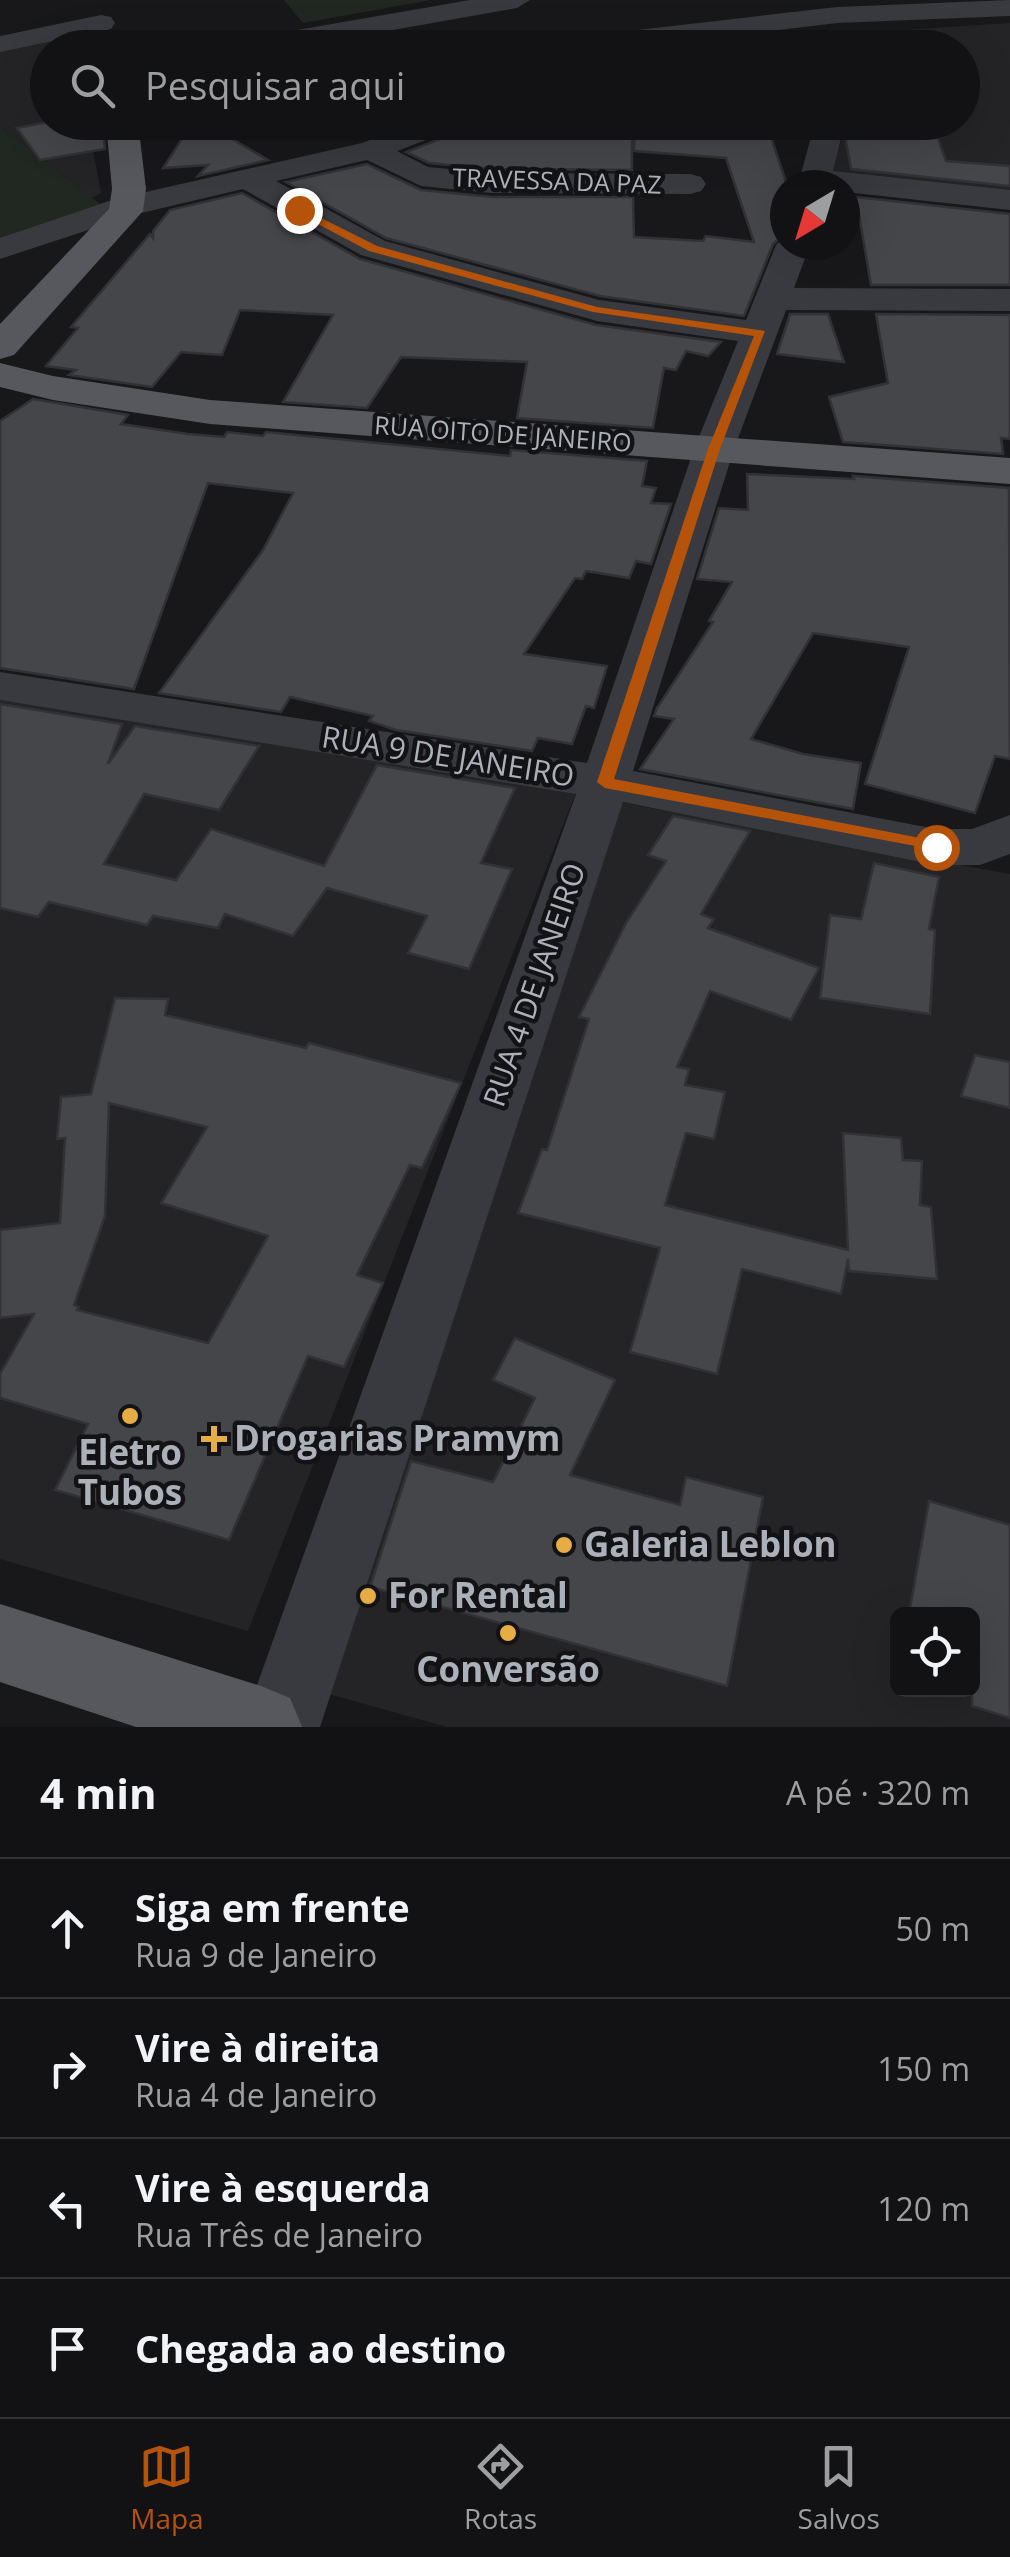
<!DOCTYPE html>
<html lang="pt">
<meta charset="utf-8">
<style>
body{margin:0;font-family:"Open Sans",sans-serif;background:#1f2022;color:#f1f3f6}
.controls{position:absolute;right:30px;bottom:30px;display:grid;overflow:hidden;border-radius:15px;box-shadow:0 10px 40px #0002}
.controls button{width:90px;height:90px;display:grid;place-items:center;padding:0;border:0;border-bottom:2px solid #313234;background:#121214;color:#f1f3f6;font:50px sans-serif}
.compass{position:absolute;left:770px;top:170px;width:90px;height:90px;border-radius:50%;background:#121214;box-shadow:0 10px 40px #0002;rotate:218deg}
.stop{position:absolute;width:30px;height:30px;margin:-22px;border:8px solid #b45309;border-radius:50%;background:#fff}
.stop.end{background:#b45309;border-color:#fff;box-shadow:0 2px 10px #0008}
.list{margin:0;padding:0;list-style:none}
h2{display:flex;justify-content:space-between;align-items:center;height:130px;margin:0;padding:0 40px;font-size:42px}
h2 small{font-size:32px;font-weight:400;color:#9c9ea0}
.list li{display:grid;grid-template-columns:65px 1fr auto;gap:30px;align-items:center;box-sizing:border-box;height:140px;padding:0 40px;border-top:2px solid #313234}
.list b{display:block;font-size:38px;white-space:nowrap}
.list p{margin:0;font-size:32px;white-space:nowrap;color:#9c9ea0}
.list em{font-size:32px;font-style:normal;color:#9c9ea0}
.icon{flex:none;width:55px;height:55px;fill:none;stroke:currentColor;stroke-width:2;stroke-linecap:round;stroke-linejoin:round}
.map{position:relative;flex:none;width:1010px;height:1727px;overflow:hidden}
.search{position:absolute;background:#121214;box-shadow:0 10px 40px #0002;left:30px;right:30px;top:30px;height:110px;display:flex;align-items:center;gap:25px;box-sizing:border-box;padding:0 35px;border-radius:55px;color:#9c9ea0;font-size:38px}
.sheet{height:690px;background:#121214}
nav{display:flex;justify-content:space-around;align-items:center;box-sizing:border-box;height:140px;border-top:2px solid #313234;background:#121214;font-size:28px;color:#9c9ea0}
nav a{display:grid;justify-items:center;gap:5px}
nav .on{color:#b45309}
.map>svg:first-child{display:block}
.built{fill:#242427;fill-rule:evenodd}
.green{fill:#202821}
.building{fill:#45464a;stroke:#323236;stroke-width:2.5;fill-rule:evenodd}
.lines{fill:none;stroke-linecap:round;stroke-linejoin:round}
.minor{fill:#393a3f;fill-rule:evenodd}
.major{fill:#56585e;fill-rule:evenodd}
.route{fill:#b45309}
.poi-dot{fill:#e6ad44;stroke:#131315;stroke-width:4}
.labels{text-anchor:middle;stroke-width:9;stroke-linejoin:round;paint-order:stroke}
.far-street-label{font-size:25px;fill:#abb0b9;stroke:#131315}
.street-label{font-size:30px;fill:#abb0b9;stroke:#131315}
.near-poi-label{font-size:35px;font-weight:bold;fill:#abb0b9;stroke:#131315;text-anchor:start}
</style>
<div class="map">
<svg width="1010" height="1727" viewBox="0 0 1010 1727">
<rect width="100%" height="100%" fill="#18181a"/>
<g class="built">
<polygon points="1010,23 1010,196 830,175 847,123 962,122 962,48 870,47 874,32"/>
<polygon points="68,36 74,47 48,48 48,122 88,123 101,193 92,198 0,126 0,47"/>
<polygon points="0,697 578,787 248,1631 0,1559"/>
<path d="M618 802 1010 874V1727H447L318 1691ZM898 1614H972V1690H898Z"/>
</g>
<g class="green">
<polygon points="284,0 431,0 303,23"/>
<polygon points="0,126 105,208 0,241"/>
</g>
<g class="building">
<polygon points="48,122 102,122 105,149 40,160 17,128"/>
<polygon points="193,122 203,122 268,160 198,176 208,165 163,168"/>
<polygon points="464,122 632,122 632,170 492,169 429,163 406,152 458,132"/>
<polygon points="635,122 766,122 787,185 785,233 773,244 744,316 600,296 386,238 286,182 367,164 421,190 492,197 633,197 634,237 703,241 706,236 754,242 726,158 634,151"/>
<polygon points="849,122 932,122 946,161 1010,166 1010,186 851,169 845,136"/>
<polygon points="242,193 360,259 596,325 721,342 708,356 686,351 676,370 664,368 653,428 517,418 527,362 401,357 367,408 283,402 333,315 240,310 222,355 181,352 152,387 69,375 76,370 46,366 78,328 71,327 150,234 153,238 153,231 170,210"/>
<polygon points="856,197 1010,214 1010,285 871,285"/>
<polygon points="790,314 828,314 844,362 777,354"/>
<polygon points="876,314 1010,315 1010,439 1001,438 1003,454 843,442 829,397 888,383"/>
<polygon points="33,399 128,415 121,424 188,434 224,437 227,432 263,436 266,432 510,456 511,450 647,461 642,486 656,488 651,503 671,504 651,564 636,561 629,578 586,571 582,579 575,578 524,654 607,666 594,708 586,706 572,744 538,738 532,751 396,730 369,721 373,716 290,697 281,712 159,693 263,550 293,493 208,483 134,689 0,668 0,421"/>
<polygon points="747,474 854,479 853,476 1009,488 1010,759 995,756 975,813 865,784 909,647 813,633 751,739 803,754 861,763 853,809 640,769 674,719 654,716 657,708 713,622 709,621 732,582 697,579 719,508 748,510"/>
<polygon points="0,704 122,724 108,764 135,726 259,746 219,810 144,794 104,864 176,880 211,829 324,866 377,765 515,788 481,863 512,869 469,969 408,953 427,916 327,888 293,936 225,914 218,928 153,916 147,925 49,902 38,917 0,908"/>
<polygon points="673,816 750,831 701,914 714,919 708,928 819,968 791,1020 710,991 677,1067 689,1069 685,1085 725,1092 714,1139 686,1133 665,1205 848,1250 843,1133 901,1138 903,1160 922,1161 920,1205 931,1207 937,1279 849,1271 848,1259 841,1294 742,1269 717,1374 630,1352 660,1248 518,1213 542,1149 547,1150 589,1019 579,1017 626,923 666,861 648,855"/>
<polygon points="874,863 939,877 929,929 935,930 930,1014 820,998 830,915 861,919"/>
<path d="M115 998 168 999 165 1015 306 1048 309 1043 461 1083 422 1168 410 1165 357 1275 383 1283 344 1367 308 1356 229 1540 55 1490 88 1424 0 1398V1374L34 1314 0 1318V1230L60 1223 65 1138 57 1139 61 1097 91 1094ZM109 1103 207 1127 161 1203 268 1236 208 1343 77 1310 79 1307 74 1305 105 1216Z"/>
<polygon points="975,1055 1010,1062 1010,1108 961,1096"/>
<polygon points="515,1338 615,1380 570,1475 680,1505 686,1477 763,1497 727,1686 370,1587 411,1461 493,1482 535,1398 493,1380"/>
<polygon points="929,1501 1010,1525 1010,1718 972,1706 972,1614 909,1614"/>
</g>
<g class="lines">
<g class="minor">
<polygon points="470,0 530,0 517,8 291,48 270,47 266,41 280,33"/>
<polygon points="1010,0 1010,16 837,23 627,48 536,48 550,40 837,7"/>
<polygon points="101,15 111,17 115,23 111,29 0,52 0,36"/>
<polygon points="417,122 461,122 457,128 397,151 428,167 492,173 690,174 701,177 706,184 701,191 690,194 492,193 421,186 367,160 276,181 385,241 599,300 746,320 776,245 785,237 785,245 810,245 794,288 1010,289 1010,311 786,310 734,449 633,771 936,829 972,829 1010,815 1010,854 980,865 936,865 623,802 320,1727 242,1727 576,794 0,700 0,672 587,763 694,449 738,341 597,321 361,255 243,189 137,214 0,259 0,238 115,199 362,143"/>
<polygon points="815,122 845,122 833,171 1010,190 1010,210 845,192 845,185 798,185"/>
</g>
<g class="major">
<polygon points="232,31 290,35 295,41 289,48 169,46 174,40"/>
<polygon points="106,122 138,122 146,189 143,211 14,355 0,359 0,324 109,209 112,189"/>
<polygon points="0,363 53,376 210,400 1010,458 1010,484 210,424 53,400 0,387"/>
<polygon points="0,1604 261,1686 290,1698 302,1727 136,1727 0,1682"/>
</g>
</g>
<polygon class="route" points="299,207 377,246 597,307 765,331 720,449 614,779 936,841 942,843 942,851 605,788 597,782 708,449 754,336 593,312 369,251 295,212"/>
<g class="poi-dot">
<circle cx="130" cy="1416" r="10"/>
<path d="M209 1424h10v10h10v10h-10v10h-10v-10h-10v-10h10z"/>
<circle cx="564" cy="1545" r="10"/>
<circle cx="368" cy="1596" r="10"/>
<circle cx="508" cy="1633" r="10"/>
</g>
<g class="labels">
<g class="far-street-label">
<text transform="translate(557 181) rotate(2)" y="9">TRAVESSA DA PAZ</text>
<text transform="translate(503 434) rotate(4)" y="9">RUA OITO DE JANEIRO</text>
</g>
<g class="street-label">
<text transform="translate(448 757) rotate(9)" y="10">RUA 9 DE JANEIRO</text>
<text transform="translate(535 985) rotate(-71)" y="10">RUA 4 DE JANEIRO</text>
</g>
<g class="near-poi-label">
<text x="234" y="1451">Drogarias Pramym</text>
<text x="130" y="1465" text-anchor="middle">Eletro<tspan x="130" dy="40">Tubos</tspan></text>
<text x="584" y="1557">Galeria Leblon</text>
<text x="388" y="1608">For Rental</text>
<text x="508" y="1682" text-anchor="middle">Conversão</text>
</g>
</g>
</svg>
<div class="controls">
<button><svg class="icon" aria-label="locate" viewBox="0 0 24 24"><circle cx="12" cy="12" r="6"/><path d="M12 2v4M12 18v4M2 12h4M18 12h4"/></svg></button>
</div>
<svg class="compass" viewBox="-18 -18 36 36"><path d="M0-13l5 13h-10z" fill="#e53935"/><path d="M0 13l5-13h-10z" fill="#9c9ea0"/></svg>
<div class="stop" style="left:936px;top:847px"></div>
<div class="stop end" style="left:299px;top:210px"></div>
<div class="search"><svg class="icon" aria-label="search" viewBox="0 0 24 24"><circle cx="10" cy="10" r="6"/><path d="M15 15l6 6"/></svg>Pesquisar aqui</div>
</div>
<section class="sheet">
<h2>4 min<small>A pé · 320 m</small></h2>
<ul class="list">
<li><svg class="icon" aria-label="ahead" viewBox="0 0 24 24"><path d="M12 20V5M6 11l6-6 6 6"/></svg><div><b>Siga em frente</b><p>Rua 9 de Janeiro</p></div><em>50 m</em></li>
<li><svg class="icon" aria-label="right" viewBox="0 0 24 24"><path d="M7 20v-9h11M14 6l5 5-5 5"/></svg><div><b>Vire à direita</b><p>Rua 4 de Janeiro</p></div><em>150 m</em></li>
<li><svg class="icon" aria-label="left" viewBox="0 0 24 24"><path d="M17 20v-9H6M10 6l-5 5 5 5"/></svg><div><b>Vire à esquerda</b><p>Rua Três de Janeiro</p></div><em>120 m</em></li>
<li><svg class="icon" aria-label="arrive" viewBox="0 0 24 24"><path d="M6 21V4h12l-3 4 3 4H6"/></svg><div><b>Chegada ao destino</b></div></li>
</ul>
</section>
<nav>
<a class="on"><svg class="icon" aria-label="map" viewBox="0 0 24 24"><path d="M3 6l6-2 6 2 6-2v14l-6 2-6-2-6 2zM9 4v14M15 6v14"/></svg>Mapa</a>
<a><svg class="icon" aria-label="directions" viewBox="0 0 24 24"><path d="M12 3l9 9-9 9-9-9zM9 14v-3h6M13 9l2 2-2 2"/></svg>Rotas</a>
<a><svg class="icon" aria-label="saved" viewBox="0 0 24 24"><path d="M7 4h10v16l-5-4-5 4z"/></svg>Salvos</a>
</nav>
